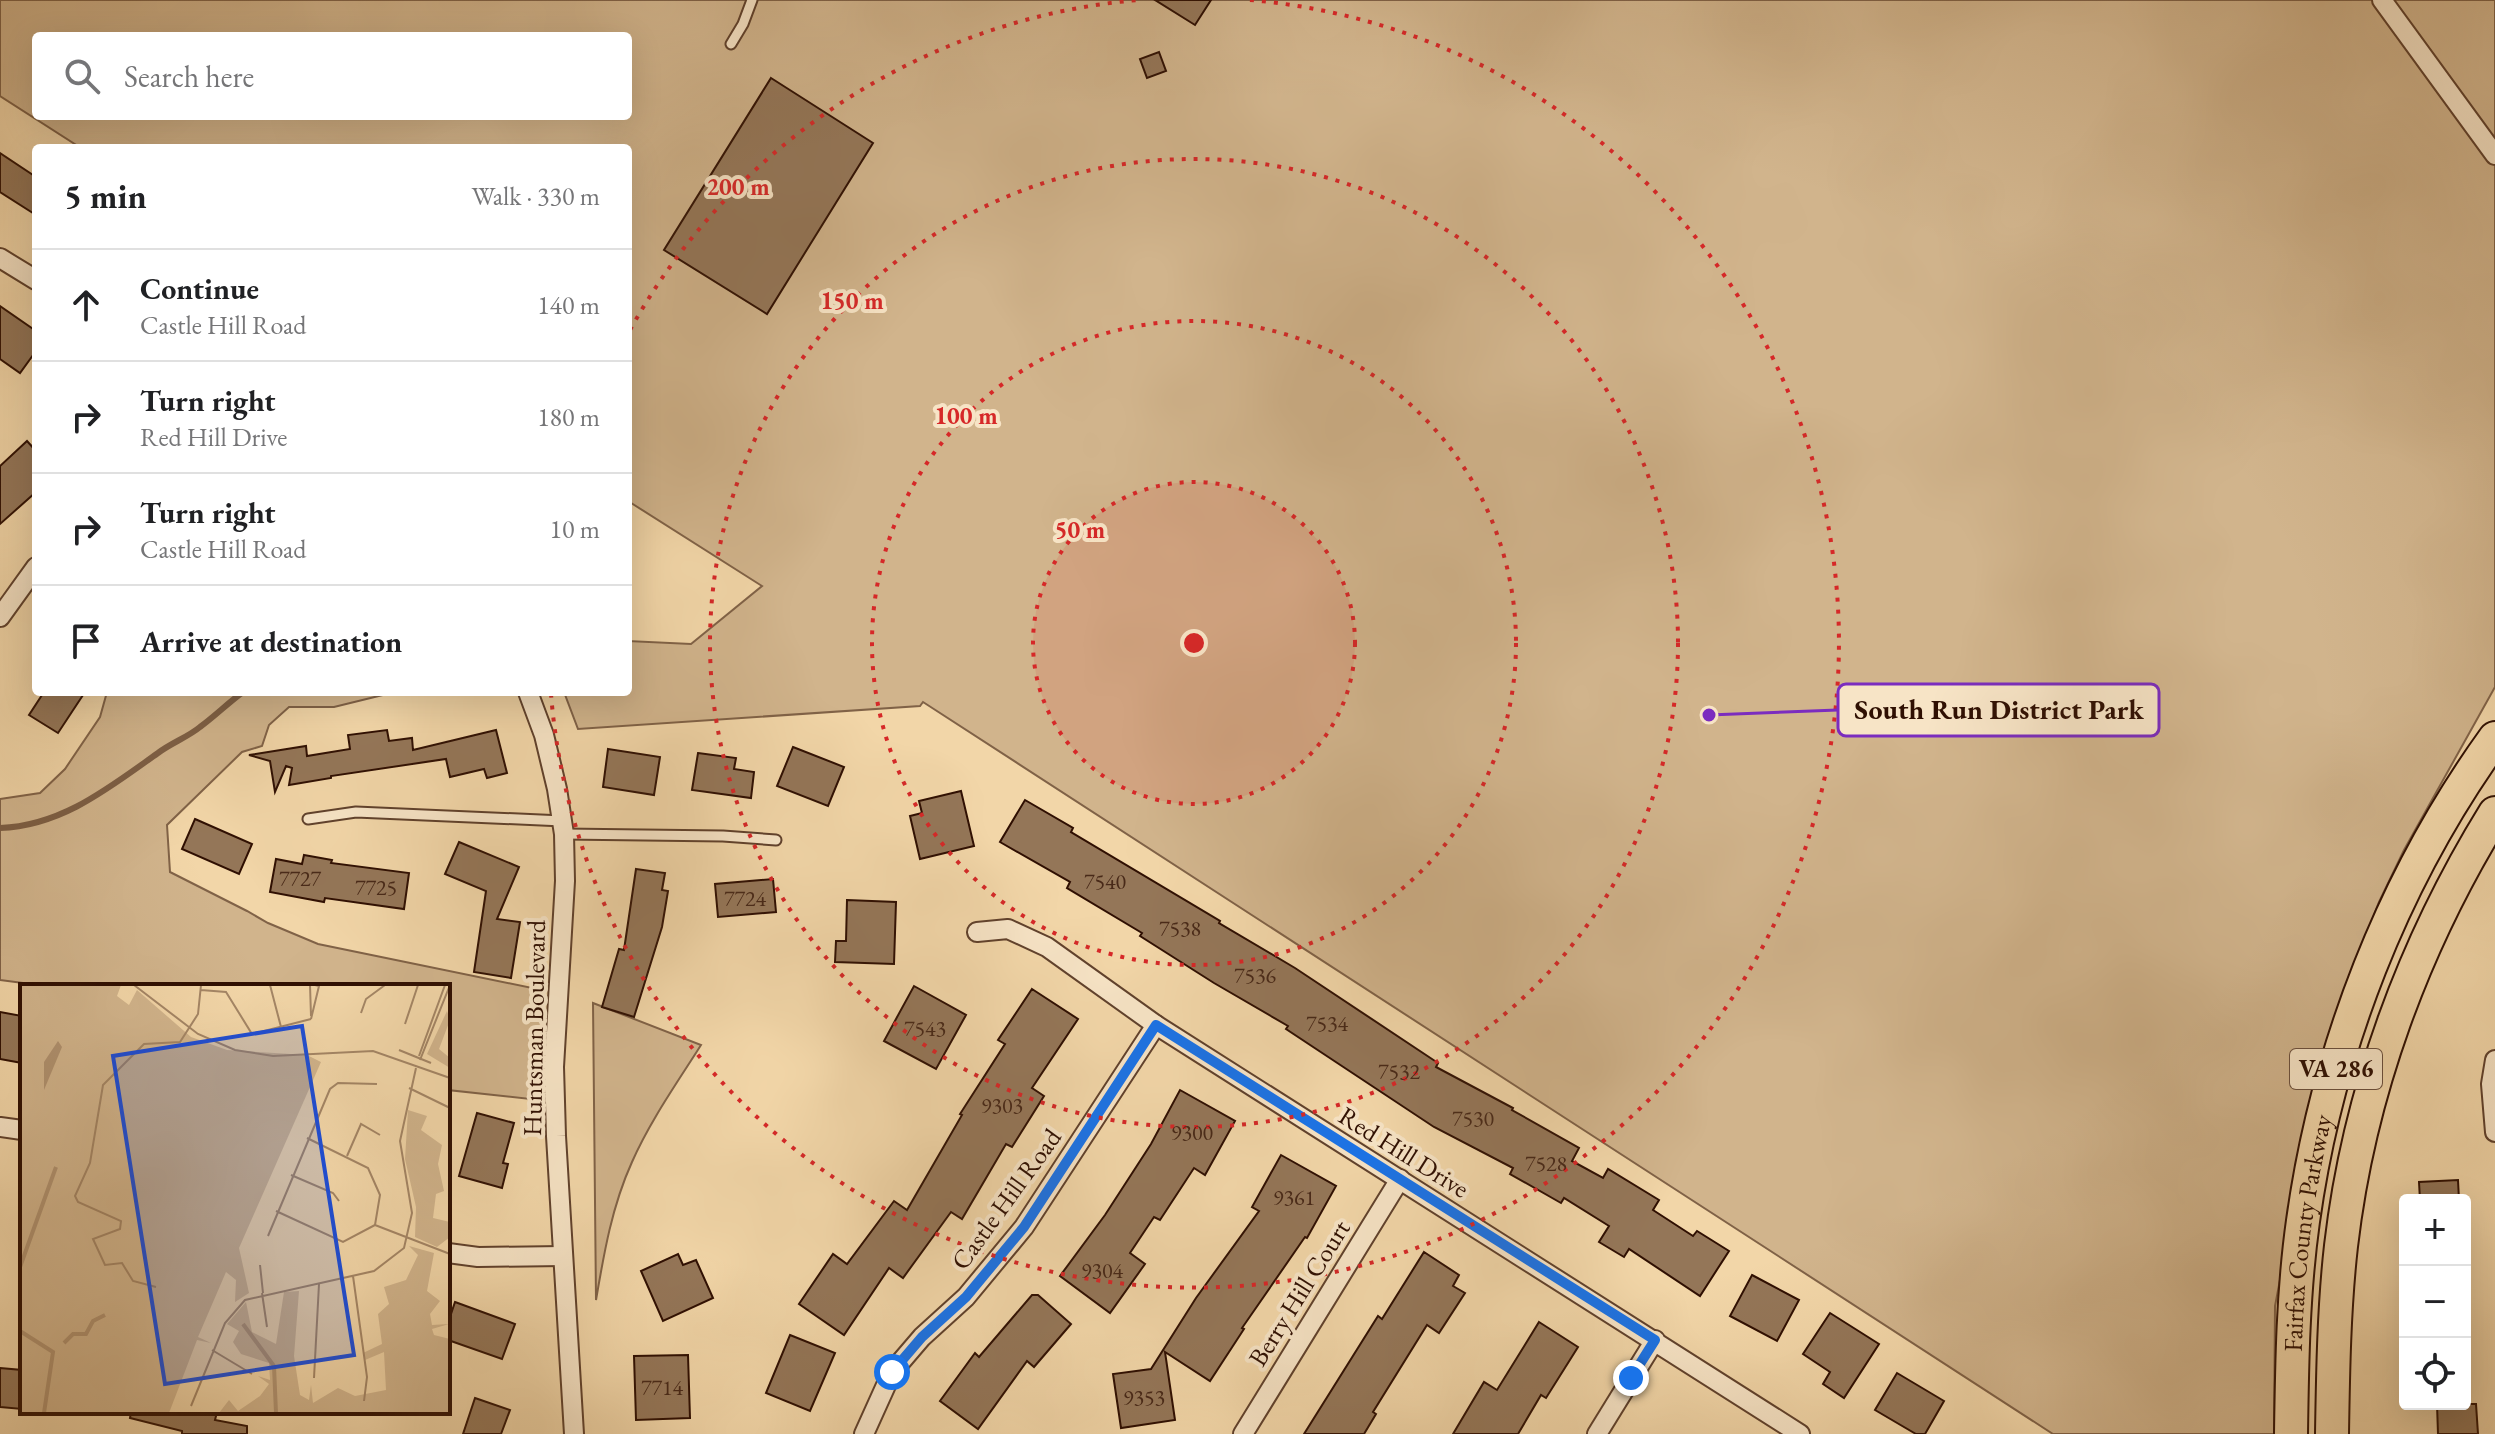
<!DOCTYPE html>
<meta charset="utf-8">
<style>
body{margin:0;font-family:"EB Garamond",serif;background:#f6f6f6;color:#202124}
.controls{position:absolute;right:24px;bottom:24px;display:grid;overflow:hidden;border-radius:8px;box-shadow:0 8px 32px #0002}
.controls button{width:72px;height:72px;display:grid;place-items:center;padding:0;border:0;border-bottom:2px solid #e0e0e0;background:#fff;color:#202124;font:40px sans-serif}
.stop{position:absolute;width:24px;height:24px;margin:-18px;border:6px solid #1a73e8;border-radius:50%;background:#fff}
.stop.end{background:#1a73e8;border-color:#fff;box-shadow:0 2px 8px #0008}
.list{margin:0;padding:0;list-style:none}
h2{display:flex;justify-content:space-between;align-items:center;height:104px;margin:0;padding:0 32px;font-size:34px}
h2 small{font-size:26px;font-weight:400;color:#757577}
.list li{display:grid;grid-template-columns:52px 1fr auto;gap:24px;align-items:center;box-sizing:border-box;height:112px;padding:0 32px;border-top:2px solid #e0e0e0}
.list b{display:block;font-size:30px;white-space:nowrap}
.list p{margin:0;font-size:26px;white-space:nowrap;color:#757577}
.list em{font-size:26px;font-style:normal;color:#757577}
.icon{flex:none;width:44px;height:44px;fill:none;stroke:currentColor;stroke-width:2;stroke-linecap:round;stroke-linejoin:round}
.map{position:relative;flex:none;width:2495px;height:1434px;overflow:hidden}
.search{position:absolute;background:#fff;box-shadow:0 8px 32px #0002;left:32px;top:32px;width:600px;height:88px;display:flex;align-items:center;gap:20px;box-sizing:border-box;padding:0 28px;border-radius:8px;color:#757577;font-size:30px}
.panel{position:absolute;background:#fff;box-shadow:0 8px 32px #0002;left:32px;top:144px;width:600px;height:552px;border-radius:8px}
.map>svg:first-child{display:block}
.green{fill:#d1b48c;stroke:#806247;stroke-width:2;fill-rule:evenodd}
.lines{fill:none;stroke-linecap:round;stroke-linejoin:round}
.stream{stroke:#7c5e44;stroke-width:6}
.building{fill:#947658;stroke:#2f0f02;stroke-width:2}
.service-casing{stroke:#60412c;stroke-width:13}
.minor-casing{stroke:#60412c;stroke-width:22}
.trunk-casing{stroke:#2f0f02;stroke-width:36}
.service{stroke:#f7e4c6;stroke-width:9}
.minor{stroke:#f7e4c6;stroke-width:18}
.trunk{stroke:#f2d6a8;stroke-width:32}
.route{stroke:#1a73e8;stroke-width:10}
.ring{fill:none;stroke:#d62828;stroke-width:4;stroke-dasharray:4 8}
.labels{text-anchor:middle;stroke-width:8;stroke-linejoin:round;paint-order:stroke}
.number-label{font-size:22px;fill:#482918}
.shield{fill:#f7e4c6;stroke:#6b4f3d;stroke-width:2}
.shield-label{font-size:24px;font-weight:bold;fill:#2f0f02}
.street-label{font-size:26px;fill:#2f0f02;stroke:#f7e4c6}
.inset-river{fill:none;stroke:#b09270;stroke-width:4}
.inset-road{fill:none;stroke:#a48666;stroke-width:2}
.view{fill:#1d4ed8;fill-opacity:0.15;stroke:#1d4ed8;stroke-width:4}
.inset-edge{fill:none;stroke:#2f0f02;stroke-width:4}
.centre{fill:#d62828;stroke:#f7e4c6;stroke-width:4}
.ring-label{font-size:24px;text-anchor:middle;font-weight:bold;fill:#d62828;stroke:#f7e4c6;stroke-width:8;stroke-linejoin:round;paint-order:stroke}
.leader{fill:none;stroke:#7b2cbf;stroke-width:3}
.callout-dot{fill:#7b2cbf;stroke:#f7e4c6;stroke-width:3}
.callout{fill:#f7e4c6;stroke:#7b2cbf;stroke-width:3}
.callout-label{font-size:28px;text-anchor:middle;font-weight:bold;fill:#2f0f02}
</style>
<div class="map">
<svg width="2495" height="1434" viewBox="0 0 2495 1434">
<rect width="100%" height="100%" fill="#f2d6a8"/>
<filter id="stains"><feTurbulence type="fractalNoise" baseFrequency=".0025" numOctaves="4"/><feColorMatrix values="0 0 0 0 .2 0 0 0 0 .09 0 0 0 0 .02 0 0 0 .5 -.17"/></filter>
<radialGradient id="worn" r=".72"><stop offset=".6" stop-color="#630" stop-opacity="0"/><stop offset="1" stop-color="#630" stop-opacity=".3"/></radialGradient>
<g class="green">
<path d="M0 0H2495V687L2404 850 2379 902 2355 965 2310 1123 2275 1306 2274 1434H2053L923 702 920 706 578 729 564 692H628V641L691 644 762 586 628 501V148H81L0 96ZM36 36H628V116H36Z"/>
<polygon points="107,692 395,692 334,707 289,707 269,725 262,746 242,752 167,825 170,872 247,911 268,923 318,944 542,990 539,1100 448,1090 448,986 46,986 0,980 0,799 40,793 65,769 100,717"/>
<path d="M593 1003 701 1045C677 1083 650 1121 632 1162 612 1206 604 1253 596 1300Z"/>
</g>
<g class="lines">
<path class="stream" d="M0 828C62 826 110 787 158 753 171 743 188 737 200 727 215 716 228 703 243 692"/>
</g>
<g class="building">
<polygon points="1155,0 1211,0 1195,25"/>
<polygon points="1159,52 1166,71 1147,78 1140,59"/>
<polygon points="771,78 873,143 767,314 664,250"/>
<polygon points="0,153 36,177 36,215 0,192"/>
<polygon points="0,306 36,331 36,351 20,373 0,359"/>
<polygon points="27,441 36,451 36,492 0,524 0,466"/>
<polygon points="44,692 85,692 58,733 29,715"/>
<polygon points="387,730 389,741 412,738 413,750 496,730 507,773 487,778 484,769 450,777 446,759 331,776 331,778 289,785 292,768 286,766 275,792 270,761 249,755 306,746 307,756 350,749 348,735"/>
<polygon points="793,747 844,767 828,806 777,786"/>
<polygon points="608,749 660,757 654,795 603,787"/>
<polygon points="698,753 736,758 734,769 754,772 751,798 692,790"/>
<polygon points="961,791 974,846 920,859 910,816 922,813 919,801"/>
<polygon points="1025,800 1073,828 1071,832 1220,921 1219,923 1295,968 1438,1063 1436,1067 1513,1108 1512,1110 1579,1148 1572,1161 1603,1178 1608,1169 1659,1200 1653,1210 1693,1236 1697,1231 1729,1251 1700,1296 1629,1249 1624,1257 1599,1242 1609,1226 1564,1198 1561,1203 1510,1174 1513,1168 1434,1127 1286,1029 1288,1026 1214,983 1140,936 1142,933 1067,888 1070,882 1000,842"/>
<polygon points="195,819 252,844 239,874 182,849"/>
<polygon points="459,842 519,867 497,919 520,922 511,978 474,972 486,891 445,874"/>
<polygon points="304,855 332,860 331,863 409,873 404,909 325,898 324,902 270,892 276,859 302,864"/>
<polygon points="636,869 665,873 662,890 668,891 662,927 634,1017 602,1007 619,949 624,950"/>
<polygon points="773,879 776,912 718,917 715,884"/>
<polygon points="847,900 896,902 894,964 835,962 836,941 846,941"/>
<polygon points="914,986 966,1015 936,1069 884,1041"/>
<polygon points="1032,989 1078,1019 1032,1088 1044,1096 1012,1147 1006,1144 962,1219 951,1212 903,1278 889,1268 844,1335 799,1304 833,1254 847,1264 894,1201 907,1210 962,1115 960,1114 1005,1044 998,1040"/>
<polygon points="0,1012 22,1016 22,1063 0,1059"/>
<polygon points="1180,1090 1235,1121 1205,1175 1194,1168 1160,1220 1154,1217 1130,1253 1145,1264 1110,1313 1060,1276 1105,1215 1151,1144"/>
<polygon points="477,1113 514,1123 503,1163 508,1164 502,1188 459,1176"/>
<polygon points="1281,1155 1336,1186 1307,1238 1305,1237 1242,1328 1244,1329 1210,1381 1165,1352 1175,1420 1121,1428 1113,1374 1151,1369 1196,1298 1259,1211 1252,1207"/>
<polygon points="2458,1180 2459,1200 2420,1200 2419,1182"/>
<polygon points="1424,1252 1459,1275 1453,1286 1465,1293 1439,1333 1427,1325 1373,1412 1376,1414 1364,1434 1304,1434 1378,1316 1382,1319"/>
<polygon points="678,1254 683,1265 696,1260 713,1298 663,1321 641,1271"/>
<polygon points="1752,1275 1799,1300 1777,1341 1730,1316"/>
<polygon points="1032,1295 1038,1295 1071,1324 1034,1367 1027,1361 978,1429 940,1401 975,1353 979,1357"/>
<polygon points="455,1302 515,1324 502,1359 448,1340 448,1323"/>
<polygon points="1830,1313 1879,1344 1844,1398 1823,1384 1830,1372 1803,1354"/>
<polygon points="1539,1322 1578,1347 1546,1398 1541,1395 1518,1434 1453,1434 1484,1382 1497,1390"/>
<polygon points="790,1335 835,1353 810,1411 766,1393"/>
<polygon points="688,1355 690,1418 636,1420 634,1356"/>
<polygon points="0,1368 22,1370 22,1409 0,1407"/>
<polygon points="1897,1373 1944,1401 1925,1434 1916,1434 1875,1410"/>
<polygon points="475,1398 510,1410 501,1434 463,1434"/>
<polygon points="2437,1404 2476,1404 2478,1434 2438,1434"/>
<polygon points="131,1412 217,1412 215,1420 247,1426 247,1434 182,1434 182,1431 130,1418"/>
</g>
<g class="lines">
<defs>
<g id="service">
<polyline points="731,44 743,24 752,0"/>
<polyline points="308,819 356,812 563,821"/>
<polyline points="564,834 723,836 776,840"/>
</g>
<g id="minor">
<polyline points="2382,0 2495,155"/>
<polyline points="0,258 36,280"/>
<polyline points="0,617 36,567"/>
<polyline points="528,692 544,735 557,789 564,834 565,881 554,1067 556,1136 574,1434"/>
<polyline points="977,932 1008,929 1047,947 1156,1025 1800,1434"/>
<polyline points="2495,1060 2491,1084 2495,1132"/>
<polyline points="0,1127 22,1130"/>
<polyline points="448,1253 478,1257 563,1256"/>
<polyline points="864,1434 892,1372 922,1337 966,1297 1024,1227 1156,1025"/>
<polyline points="1243,1434 1400,1179"/>
<polyline points="1597,1434 1655,1340"/>
</g>
<g id="trunk">
<path id="s1" d="M2291 1434C2292 1363 2293 1292 2303 1221 2327 1049 2393 879 2495 738"/>
<path d="M2332 1434C2333 1371 2334 1308 2341 1246 2359 1092 2414 944 2495 813"/>
</g>
</defs>
<use href="#service" class="service-casing"/>
<use href="#minor" class="minor-casing"/>
<use href="#trunk" class="trunk-casing"/>
<use href="#service" class="service"/>
<use href="#minor" class="minor"/>
<use href="#trunk" class="trunk"/>
</g>
<g class="lines">
<polyline class="route" points="892,1372 922,1337 966,1297 1024,1227 1156,1025 1655,1340 1631,1378"/>
</g>
<circle cx="1194" cy="643" r="161" fill="#d62828" fill-opacity=".12"/>
<g class="ring">
<circle cx="1194" cy="643" r="161"/>
<circle cx="1194" cy="643" r="322"/>
<circle cx="1194" cy="643" r="484"/>
<path d="M630 330A645 645 0 0 1 1138 0M1250 0A645 645 0 1 1 551 694"/>
</g>
<g class="labels">
<g class="number-label">
<text x="300" y="886">7727</text>
<text x="1105" y="889">7540</text>
<text x="376" y="895">7725</text>
<text x="745" y="906">7724</text>
<text x="1180" y="936">7538</text>
<text x="1255" y="983">7536</text>
<text x="1327" y="1031">7534</text>
<text x="925" y="1036">7543</text>
<text x="1399" y="1079">7532</text>
<text x="1002" y="1113">9303</text>
<text x="1473" y="1126">7530</text>
<text x="1192" y="1140">9300</text>
<text x="1546" y="1171">7528</text>
<text x="1294" y="1205">9361</text>
<text x="1102" y="1278">9304</text>
<text x="662" y="1395">7714</text>
<text x="1144" y="1405">9353</text>
</g>
<rect class="shield" x="2290" y="1049" width="92" height="40" rx="6"/>
<g class="shield-label">
<text x="2336" y="1077">VA 286</text>
</g>
<g class="street-label">
<text transform="translate(534 1028) rotate(-89)" y="9">Huntsman Boulevard</text>
<text transform="translate(1404 1152) rotate(32)" y="9">Red Hill Drive</text>
<text transform="translate(1006 1199) rotate(-54)" y="9">Castle Hill Road</text>
<text dy="9" stroke="none"><textPath href="#s1" startOffset="202">Fairfax County Parkway</textPath></text>
<text transform="translate(1299 1293) rotate(-58)" y="9">Berry Hill Court</text>
</g>
</g>
<g transform="translate(20 984)">
<rect width="430" height="430" fill="#f2d6a8"/>
<path d="M0 1H101L97 12 109 21 117 6 171 53 207 66 287 71 301 78 219 264 229 309 215 318 216 296 206 288 178 353 191 359 177 356 149 429H0ZM427 27 430 36 419 65 430 74V84L407 70ZM388 126 407 132 401 146 422 161 418 180 424 207 416 210 413 234 430 238V253L417 263 395 253 396 223 385 175ZM389 262 414 269 407 307 420 317 410 330 412 341 429 340 412 345 414 351 430 355V429H199L209 416 218 427 240 412 249 400 238 392 250 396 249 379 221 370 213 358 219 347 207 340 226 318 232 348 256 360 264 308 279 307 274 372 280 411 289 416 291 401 293 419 318 404 335 412 366 406 364 368 345 376 343 369 362 360 358 330 369 320 364 303 386 296 398 271Z" fill="#d1b48c"/>
<path d="M38 57 42 63 24 106V78Z" fill="#b09270"/>
<path class="inset-river" d="M0 283 36 183M223 340 254 382 256 429M0 347 33 368 24 429M44 359 53 350H66L73 337 85 331"/>
<path class="inset-road" d="M114 1 178 50 215 66 253 72 353 67 430 94M250 1 261 43M290 1 291 32M181 6 206 8 232 50 291 35M341 29 346 15 365 1M291 35 299 2 295 1M385 40 398 1M379 66 411 79M399 72 425 1M400 76 430 1M389 104 430 124M327 172 341 140 360 151M271 191 313 209 319 217M256 227 323 258 355 241 360 211 348 184 287 154M355 241 430 270M248 252 310 105 318 99 357 100M240 281 243 309M333 292 347 393 344 417M136 303 113 297 102 279 85 281 73 255 100 245 101 237 58 218 55 212 70 179 83 101 124 60 160 58 178 30 181 1M242 309 247 343M192 366 232 390M294 394 299 300M171 422 205 339 225 316 354 287 384 264 392 229 380 157 396 84"/>
<path class="view" d="M282 42 334 371 145 400 93 72Z"/>
<rect width="430" height="430" class="inset-edge"/>
</g>
<circle cx="1194" cy="643" r="12" class="centre"/>
<g class="ring-label">
<text x="738" y="195">200 m</text>
<text x="852" y="309">150 m</text>
<text x="966" y="424">100 m</text>
<text x="1080" y="538">50 m</text>
</g>
<path class="leader" d="M1709 715L1838 710"/>
<circle class="callout-dot" cx="1709" cy="715" r="8"/>
<rect class="callout" x="1838" y="684" width="321" height="52" rx="8"/>
<g class="callout-label">
<text x="1999" y="719">South Run District Park</text>
</g>
<rect width="100%" height="100%" filter="url(#stains)"/>
<rect width="100%" height="100%" fill="url(#worn)"/>
</svg>
<div class="controls">
<button>+</button>
<button>−</button>
<button><svg class="icon" aria-label="locate" viewBox="0 0 24 24"><circle cx="12" cy="12" r="6"/><path d="M12 2v4M12 18v4M2 12h4M18 12h4"/></svg></button>
</div>
<div class="stop" style="left:892px;top:1372px"></div>
<div class="stop end" style="left:1631px;top:1378px"></div>
<div class="search"><svg class="icon" aria-label="search" viewBox="0 0 24 24"><circle cx="10" cy="10" r="6"/><path d="M15 15l6 6"/></svg>Search here</div>
<section class="panel">
<h2>5 min<small>Walk · 330 m</small></h2>
<ul class="list">
<li><svg class="icon" aria-label="ahead" viewBox="0 0 24 24"><path d="M12 20V5M6 11l6-6 6 6"/></svg><div><b>Continue</b><p>Castle Hill Road</p></div><em>140 m</em></li>
<li><svg class="icon" aria-label="right" viewBox="0 0 24 24"><path d="M7 20v-9h11M14 6l5 5-5 5"/></svg><div><b>Turn right</b><p>Red Hill Drive</p></div><em>180 m</em></li>
<li><svg class="icon" aria-label="right" viewBox="0 0 24 24"><path d="M7 20v-9h11M14 6l5 5-5 5"/></svg><div><b>Turn right</b><p>Castle Hill Road</p></div><em>10 m</em></li>
<li><svg class="icon" aria-label="arrive" viewBox="0 0 24 24"><path d="M6 21V4h12l-3 4 3 4H6"/></svg><div><b>Arrive at destination</b></div></li>
</ul>
</section>
</div>
